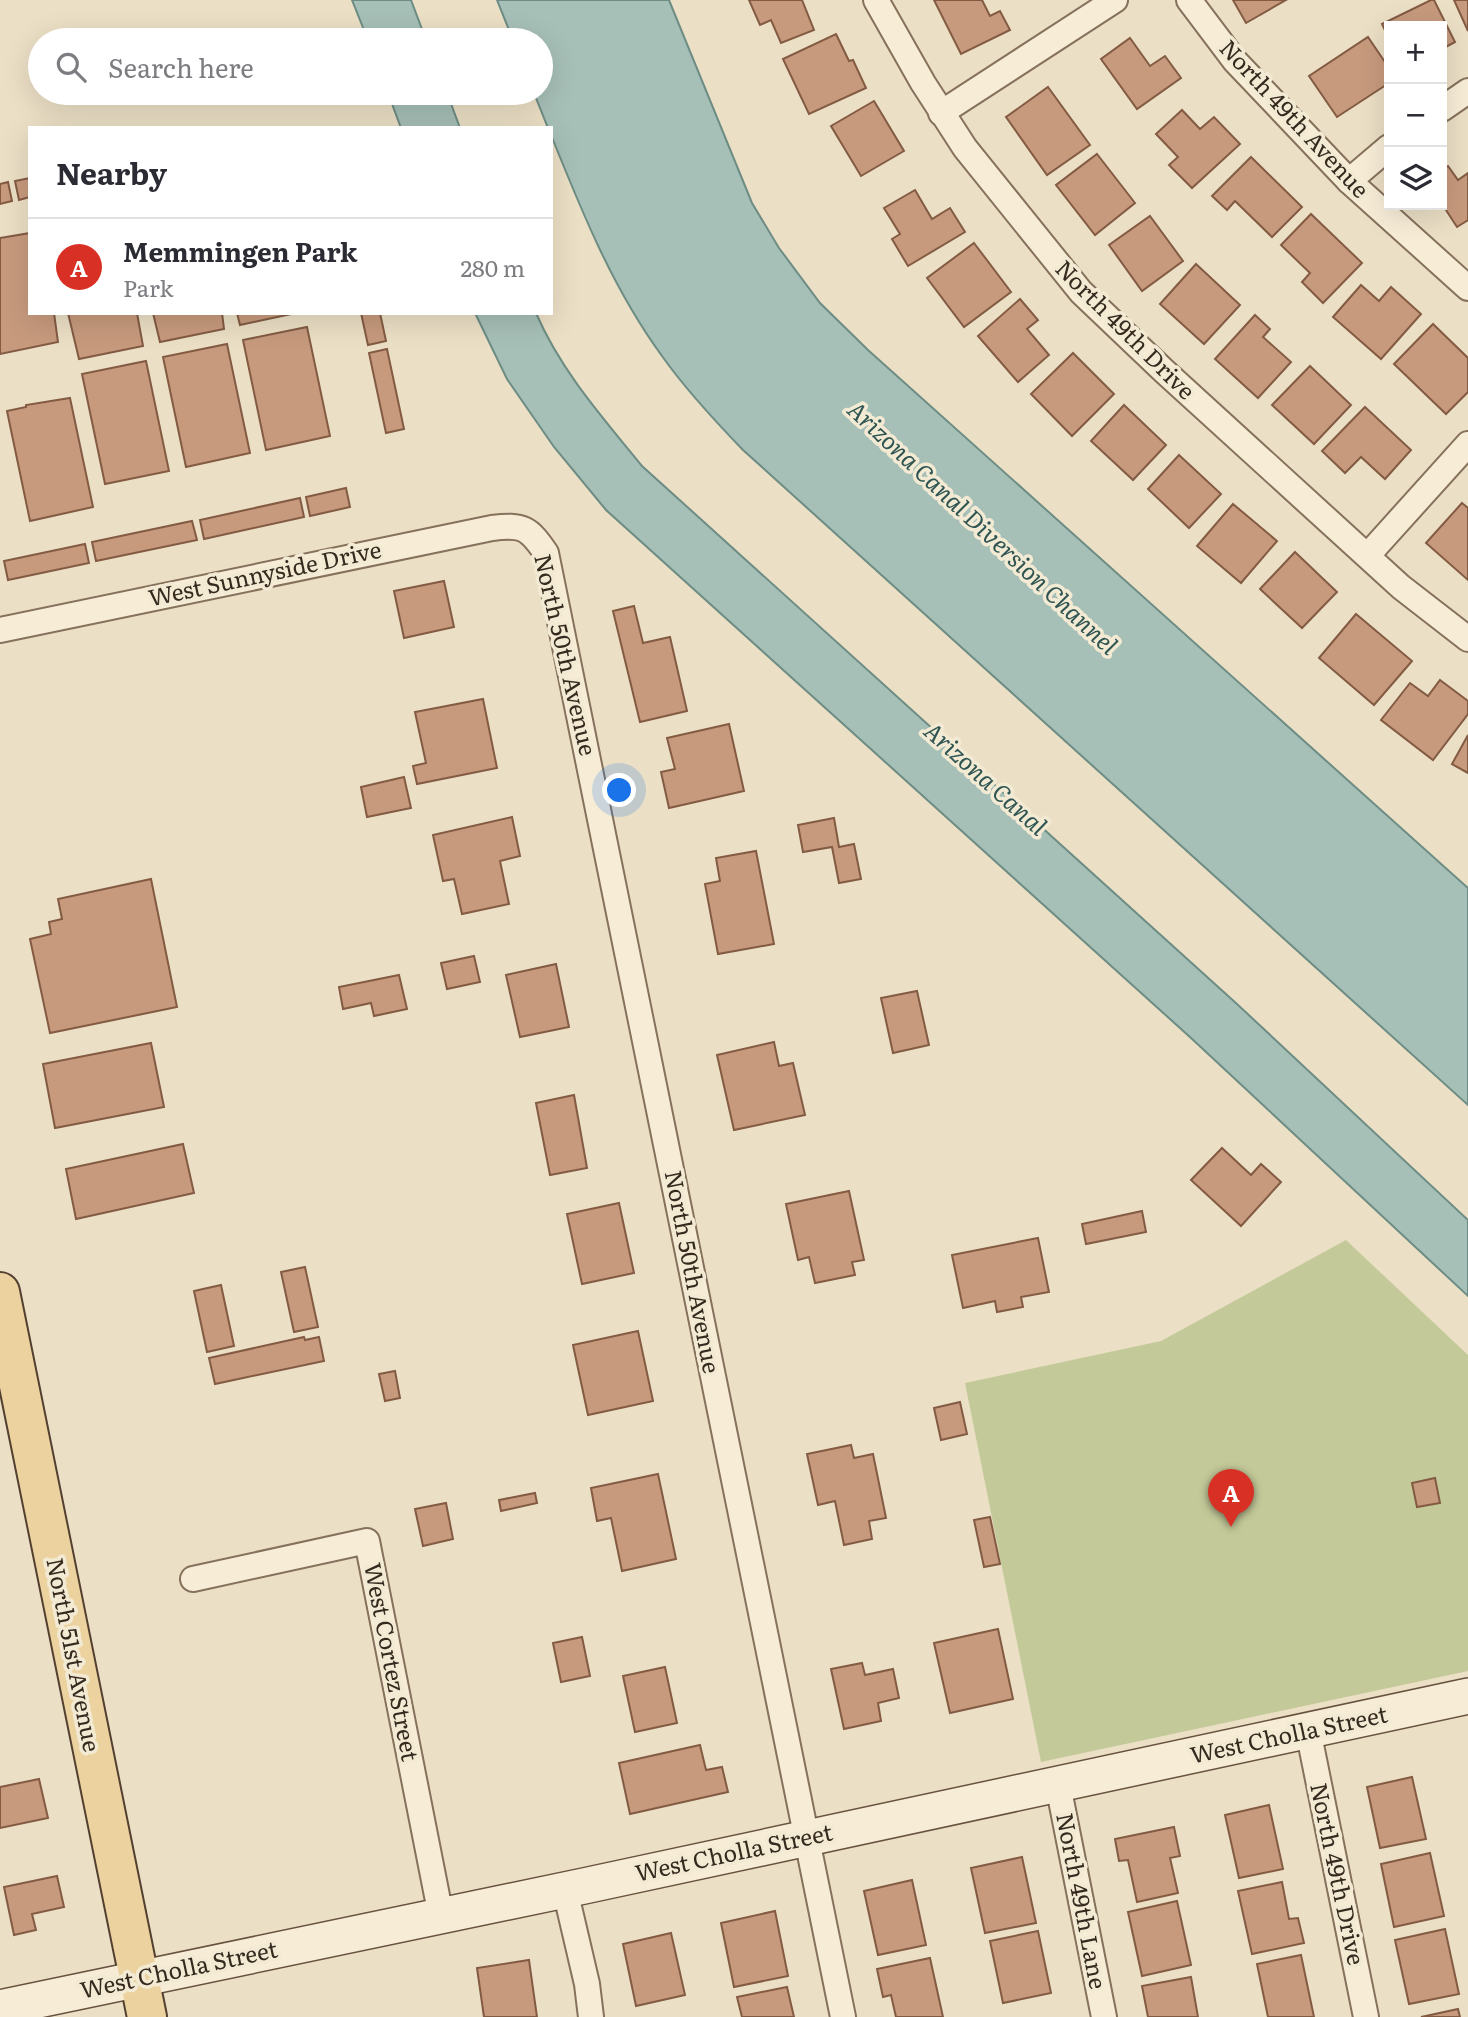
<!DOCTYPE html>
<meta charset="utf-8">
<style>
body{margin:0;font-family:Literata,serif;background:#f7f7f7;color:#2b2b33}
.controls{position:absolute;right:21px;top:21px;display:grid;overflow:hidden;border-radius:0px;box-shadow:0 7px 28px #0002}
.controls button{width:63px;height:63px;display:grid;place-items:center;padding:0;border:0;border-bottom:2px solid #e1e1e2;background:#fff;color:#2b2b33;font:35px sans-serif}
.you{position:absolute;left:620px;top:791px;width:24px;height:24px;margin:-18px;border:5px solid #fff;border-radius:50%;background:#1a73e8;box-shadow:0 0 0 10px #1a73e833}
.badge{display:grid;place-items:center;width:46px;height:46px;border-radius:50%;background:#d93025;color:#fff;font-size:23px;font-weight:700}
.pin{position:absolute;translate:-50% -58px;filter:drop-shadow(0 2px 4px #0008)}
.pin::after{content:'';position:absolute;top:37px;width:24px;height:21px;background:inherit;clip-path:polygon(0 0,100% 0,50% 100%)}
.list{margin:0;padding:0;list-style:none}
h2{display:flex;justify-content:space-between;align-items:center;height:91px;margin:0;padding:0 28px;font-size:30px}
h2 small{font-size:23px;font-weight:400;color:#7c7c81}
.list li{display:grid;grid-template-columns:46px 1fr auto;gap:21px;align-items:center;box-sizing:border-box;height:98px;padding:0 28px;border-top:2px solid #e1e1e2}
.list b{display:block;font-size:26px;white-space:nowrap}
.list p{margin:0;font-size:23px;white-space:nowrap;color:#7c7c81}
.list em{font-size:23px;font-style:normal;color:#7c7c81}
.icon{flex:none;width:38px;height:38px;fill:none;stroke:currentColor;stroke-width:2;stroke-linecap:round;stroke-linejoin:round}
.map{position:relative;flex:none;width:1468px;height:2017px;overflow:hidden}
.search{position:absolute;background:#fff;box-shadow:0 7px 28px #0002;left:28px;top:28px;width:525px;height:77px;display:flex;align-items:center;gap:18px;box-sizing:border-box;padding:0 24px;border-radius:38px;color:#7c7c81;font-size:26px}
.panel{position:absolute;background:#fff;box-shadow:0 7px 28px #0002;left:28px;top:126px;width:525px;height:189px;border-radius:0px}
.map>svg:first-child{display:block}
.green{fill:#c4c999}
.water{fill:#a6bfb7;stroke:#6d8d84;stroke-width:2}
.building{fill:#c79a7d;stroke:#835b43;stroke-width:2}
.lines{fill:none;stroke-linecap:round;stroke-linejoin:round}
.street-casing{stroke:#85715c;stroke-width:28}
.secondary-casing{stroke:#67523f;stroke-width:38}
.primary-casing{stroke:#534030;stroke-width:42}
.street{stroke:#f7edd7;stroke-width:24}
.secondary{stroke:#f7edd7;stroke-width:35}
.primary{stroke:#ecd29f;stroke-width:38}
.labels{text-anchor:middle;stroke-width:7;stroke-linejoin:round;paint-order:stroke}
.street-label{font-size:23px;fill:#362a1f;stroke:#f3ead4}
.water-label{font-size:24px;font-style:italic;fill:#2f5552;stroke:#f3ead4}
</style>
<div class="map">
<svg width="1468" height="2017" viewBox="0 0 1468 2017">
<rect width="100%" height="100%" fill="#ebdfc5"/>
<polygon class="green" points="1346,1240 1468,1355 1468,1671 1041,1762 965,1383 1161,1341"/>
<g class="water">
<polygon points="352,0 411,0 426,40 368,40"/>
<path d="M497 0H669L752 203 779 248 820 303 868 350 1468 888V1105L743 450C714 420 686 390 662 356 613 289 582 212 551 135V128H548L534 93H541V40H513Z"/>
<polygon points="388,93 447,93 460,128 401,128"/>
<path d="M475 313H536C561 371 603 418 642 466L1237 1004 1468 1220V1296L1191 1038 606 510 554 447 507 379Z"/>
</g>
<g class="building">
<polygon points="749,0 802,0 814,30 781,43 771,20 760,25"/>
<polygon points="934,0 982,0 990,16 1000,11 1010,30 961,54"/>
<polygon points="1233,0 1286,0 1246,23"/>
<polygon points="1431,0 1434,0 1455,42 1442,49 1442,26 1389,26 1389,39 1382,24"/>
<polygon points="1454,0 1468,0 1468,31"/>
<polygon points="836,34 849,61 853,60 866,88 809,114 783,59"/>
<polygon points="1368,37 1389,68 1389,83 1337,117 1309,76"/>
<polygon points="1130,38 1150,66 1165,56 1181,78 1137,109 1101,59"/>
<polygon points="1048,87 1090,145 1047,175 1006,117"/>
<polygon points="874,101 904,151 861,176 831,126"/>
<polygon points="1182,110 1200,129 1214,117 1240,144 1192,188 1169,165 1178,157 1156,134"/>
<polygon points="1097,154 1135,203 1095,235 1056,185"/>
<polygon points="1251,157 1302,207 1272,237 1235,201 1227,210 1212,196"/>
<polygon points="1448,166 1458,180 1468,173 1468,220 1457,227 1442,204 1442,170"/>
<polygon points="30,178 30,197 19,200 15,181"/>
<polygon points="8,182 12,201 0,204 0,184"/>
<polygon points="915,190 932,219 950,208 965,232 908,266 892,239 900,234 884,208"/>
<polygon points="1311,214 1362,263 1323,303 1302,282 1310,273 1281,245"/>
<polygon points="1150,216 1183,261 1142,291 1109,245"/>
<polygon points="30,233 30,313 54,313 58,342 0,354 0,238"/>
<polygon points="974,243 1011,292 964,327 927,278"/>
<polygon points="1196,264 1240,305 1204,344 1160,304"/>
<polygon points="1361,285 1379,301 1391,287 1421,314 1381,359 1333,317"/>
<polygon points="1020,299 1038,320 1027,329 1049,355 1018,382 978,336"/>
<polygon points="68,313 137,313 143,346 79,359"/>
<polygon points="153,313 222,313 224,329 160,342"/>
<polygon points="237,313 296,313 240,325"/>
<polygon points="361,313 380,313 386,341 368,345"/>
<polygon points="1255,315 1270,329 1263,337 1291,362 1258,398 1215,359"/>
<polygon points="1433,324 1468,358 1468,392 1446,414 1394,364"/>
<polygon points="307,327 330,436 266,450 243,340"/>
<polygon points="227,344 250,453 186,467 163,357"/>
<polygon points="387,349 404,429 386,433 369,353"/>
<polygon points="1073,353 1114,394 1072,436 1031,394"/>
<polygon points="146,361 169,471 105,484 82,374"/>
<polygon points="1310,366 1351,405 1314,444 1272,405"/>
<polygon points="70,398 93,507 30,521 7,411 26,407 26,405"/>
<polygon points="1124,405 1166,445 1133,480 1091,441"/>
<polygon points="1365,407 1411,450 1385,479 1361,457 1345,473 1322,451"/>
<polygon points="1179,455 1221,494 1189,528 1148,489"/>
<polygon points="346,488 350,507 310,516 306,497"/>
<polygon points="300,498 304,517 204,539 200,520"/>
<polygon points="1462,503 1468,508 1468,580 1426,543"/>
<polygon points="1233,504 1277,541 1241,583 1197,546"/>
<polygon points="192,521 197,540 96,561 92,542"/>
<polygon points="85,544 89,563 8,580 4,561"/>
<polygon points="1295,552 1337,592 1302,628 1260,589"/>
<polygon points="444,581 454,627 404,638 394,591"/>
<polygon points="634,606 643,643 670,637 687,711 640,722 613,611"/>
<polygon points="1356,614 1412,661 1374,705 1319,658"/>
<polygon points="1440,680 1468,701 1468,714 1433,760 1381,720 1410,683 1428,696"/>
<polygon points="483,699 497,768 417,784 413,766 426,763 415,712"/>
<polygon points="729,724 744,791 669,808 661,772 675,769 667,738"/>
<polygon points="1468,735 1468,773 1452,764"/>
<polygon points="404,777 411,808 367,817 361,787"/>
<polygon points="512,817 520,856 500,861 509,904 462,914 454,879 443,881 433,835"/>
<polygon points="834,818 839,847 854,844 861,879 839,883 832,847 803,852 798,825"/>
<polygon points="756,851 774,944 718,954 705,884 720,881 716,858"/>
<polygon points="151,879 177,1007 50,1033 30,939 51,934 49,922 62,919 58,899"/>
<polygon points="474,956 480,982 447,989 441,963"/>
<polygon points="556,964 569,1027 520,1037 506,975"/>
<polygon points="399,975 407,1009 374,1016 371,1003 343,1009 339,987"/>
<polygon points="917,991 929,1045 893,1053 881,998"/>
<polygon points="774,1042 779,1066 793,1063 805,1115 734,1130 717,1055"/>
<polygon points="151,1043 164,1107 55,1128 43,1064"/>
<polygon points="574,1095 587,1168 550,1175 536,1103"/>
<polygon points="183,1144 194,1193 76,1219 66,1169"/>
<polygon points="1222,1148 1251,1175 1261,1164 1281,1182 1241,1226 1191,1180"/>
<polygon points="849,1191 864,1260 852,1262 855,1275 815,1283 809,1257 798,1260 786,1204"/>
<polygon points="619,1203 634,1273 582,1284 567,1214"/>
<polygon points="1142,1211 1146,1232 1086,1244 1082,1224"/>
<polygon points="1038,1238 1049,1292 1021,1297 1023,1307 997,1312 995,1301 963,1308 952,1255"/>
<polygon points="305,1267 318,1327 294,1332 281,1272"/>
<polygon points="221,1285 234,1346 207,1352 194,1291"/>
<polygon points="638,1331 653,1401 588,1415 573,1345"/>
<polygon points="304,1337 305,1340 319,1337 324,1361 215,1384 209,1358"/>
<polygon points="395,1371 400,1398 385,1401 379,1374"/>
<polygon points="960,1402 967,1434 941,1440 934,1408"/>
<polygon points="851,1445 854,1458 873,1454 886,1518 869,1521 872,1539 844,1545 835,1501 818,1505 807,1454"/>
<polygon points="658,1474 676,1559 622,1571 611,1518 597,1521 591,1488"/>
<polygon points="1435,1478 1440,1503 1417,1507 1412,1483"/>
<polygon points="535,1493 537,1503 501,1511 499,1500"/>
<polygon points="446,1503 453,1539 423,1546 415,1509"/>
<polygon points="990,1517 1000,1564 984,1567 974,1520"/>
<polygon points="998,1629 1013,1699 950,1713 934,1643"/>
<polygon points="582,1637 590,1676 561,1682 553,1643"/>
<polygon points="862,1663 865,1675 893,1669 899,1698 878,1703 881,1721 844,1729 831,1669"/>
<polygon points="665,1667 677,1723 635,1732 623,1676"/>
<polygon points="700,1745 706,1770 722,1767 728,1792 630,1814 619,1763"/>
<polygon points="1412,1777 1426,1839 1380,1848 1367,1787"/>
<polygon points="39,1779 48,1818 0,1828 0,1787"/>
<polygon points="1269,1805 1283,1869 1239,1878 1225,1815"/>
<polygon points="1174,1827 1180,1856 1170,1858 1178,1893 1137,1902 1128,1860 1119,1861 1115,1839"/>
<polygon points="1430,1853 1444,1916 1394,1927 1381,1864"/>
<polygon points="1022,1857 1036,1923 985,1933 971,1868"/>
<polygon points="57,1876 64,1907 32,1914 36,1930 14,1935 4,1887"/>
<polygon points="912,1880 926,1945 878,1955 864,1891"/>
<polygon points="1282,1882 1289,1919 1298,1918 1304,1943 1252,1954 1238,1891"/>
<polygon points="1177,1901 1191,1965 1142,1976 1128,1912"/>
<polygon points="775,1911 788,1976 734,1987 721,1923"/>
<polygon points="1445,1929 1459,1994 1409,2004 1395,1940"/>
<polygon points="1038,1931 1051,1993 1003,2003 990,1941"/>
<polygon points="671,1933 685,1995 636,2006 623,1944"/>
<polygon points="1301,1955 1314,2017 1268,2017 1257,1964"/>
<polygon points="930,1958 943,2017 896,2017 891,1995 883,1997 877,1969"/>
<polygon points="529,1960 537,2017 484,2017 477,1968"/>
<polygon points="1191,1977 1198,2017 1148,2017 1142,1986"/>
<polygon points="787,1987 794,2017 742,2017 737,1997"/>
<polygon points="1458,2009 1460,2017 1421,2017"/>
</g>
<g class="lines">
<defs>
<g id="street">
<polyline points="876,0 923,83 965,148 1081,292 1164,371 1401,587 1468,639"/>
<polyline points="1189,0 1235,61 1349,181 1468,288"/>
<polyline points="1442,109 1468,91"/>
<polyline points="941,113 1115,0"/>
<polyline points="1349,181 1389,147"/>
<polyline points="1368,555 1468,444"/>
<path d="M0 630 492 528C523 524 529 528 546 553L843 2017"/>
<polyline points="193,1579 367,1541 441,1916"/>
<polyline points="1308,1730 1366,2017"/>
<polyline points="1058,1785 1104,2017"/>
<polyline points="565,1890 587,1984 591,2017"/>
</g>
<polyline id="secondary" points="0,2008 584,1886 1468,1696"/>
<polyline id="primary" points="0,1292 147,2017"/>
</defs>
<use href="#street" class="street-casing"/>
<use href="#secondary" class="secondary-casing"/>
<use href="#primary" class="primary-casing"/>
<use href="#street" class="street"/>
<use href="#secondary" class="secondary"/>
<use href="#primary" class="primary"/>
</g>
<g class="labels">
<g class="street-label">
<text transform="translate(1294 119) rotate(47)" y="8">North 49th Avenue</text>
<text transform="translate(1125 330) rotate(45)" y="8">North 49th Drive</text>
<text transform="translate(265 574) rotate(-12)" y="8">West Sunnyside Drive</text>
<text transform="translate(565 655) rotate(77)" y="8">North 50th Avenue</text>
<text transform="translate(692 1272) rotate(79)" y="8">North 50th Avenue</text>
<text transform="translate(73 1655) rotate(79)" y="8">North 51st Avenue</text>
<text transform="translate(391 1662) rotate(79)" y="8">West Cortez Street</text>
<text transform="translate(1289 1735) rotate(-12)" y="8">West Cholla Street</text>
<text transform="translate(734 1853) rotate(-12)" y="8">West Cholla Street</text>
<text transform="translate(1337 1874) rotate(78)" y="8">North 49th Drive</text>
<text transform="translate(1081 1901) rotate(79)" y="8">North 49th Lane</text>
<text transform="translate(179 1970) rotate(-12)" y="8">West Cholla Street</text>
</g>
<g class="water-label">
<text transform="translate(982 528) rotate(43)" y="8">Arizona Canal Diversion Channel</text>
<text transform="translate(985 779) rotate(42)" y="8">Arizona Canal</text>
</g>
</g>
</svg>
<div class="controls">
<button>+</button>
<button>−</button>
<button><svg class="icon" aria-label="layers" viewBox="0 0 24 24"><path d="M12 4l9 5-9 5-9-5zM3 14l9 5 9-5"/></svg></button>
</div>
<div class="you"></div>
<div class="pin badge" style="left:1231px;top:1527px">A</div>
<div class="search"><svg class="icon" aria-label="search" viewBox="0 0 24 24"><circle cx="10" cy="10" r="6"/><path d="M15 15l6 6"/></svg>Search here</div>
<section class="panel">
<h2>Nearby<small></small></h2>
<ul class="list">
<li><span class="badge">A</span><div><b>Memmingen Park</b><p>Park</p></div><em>280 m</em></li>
</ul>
</section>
</div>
